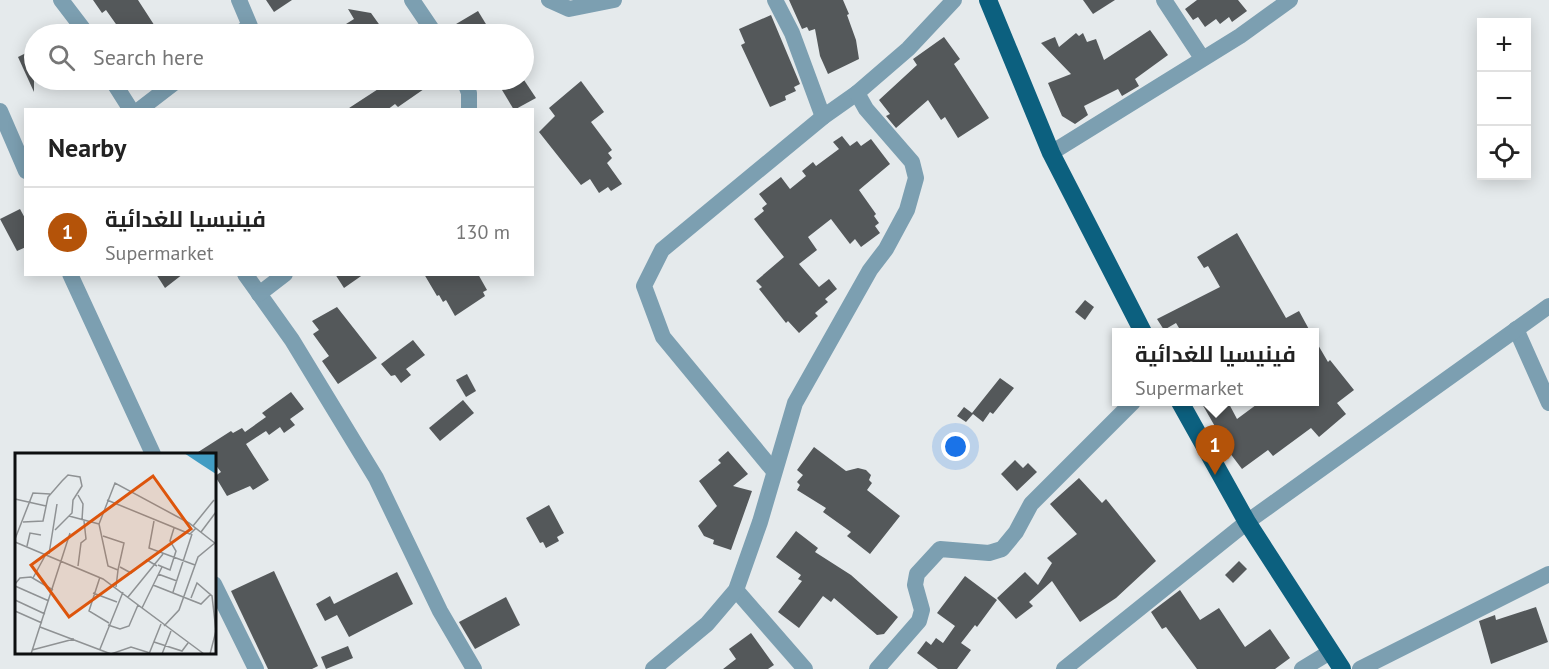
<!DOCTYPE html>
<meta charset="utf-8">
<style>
body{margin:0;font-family:"PT Sans",Cairo,sans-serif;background:#f2f2f2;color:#222}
.controls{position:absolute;right:18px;top:18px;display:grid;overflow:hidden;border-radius:0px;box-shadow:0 3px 15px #0003}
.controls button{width:54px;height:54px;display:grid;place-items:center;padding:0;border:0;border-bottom:2px solid #e0e0e0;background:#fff;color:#222;font:30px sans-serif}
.you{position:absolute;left:956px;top:447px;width:21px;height:21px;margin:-15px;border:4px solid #fff;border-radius:50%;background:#1a73e8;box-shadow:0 0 0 9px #1a73e833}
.badge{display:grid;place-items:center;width:39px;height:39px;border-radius:50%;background:#b45309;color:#fff;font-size:20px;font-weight:700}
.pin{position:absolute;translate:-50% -50px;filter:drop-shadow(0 2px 3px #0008)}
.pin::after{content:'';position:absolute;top:32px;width:21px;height:18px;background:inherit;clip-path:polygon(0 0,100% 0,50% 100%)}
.popup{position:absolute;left:1112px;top:328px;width:207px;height:78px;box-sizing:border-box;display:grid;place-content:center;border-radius:0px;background:#fff;filter:drop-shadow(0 2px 4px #0005);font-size:20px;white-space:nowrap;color:#767676}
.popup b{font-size:22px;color:#222}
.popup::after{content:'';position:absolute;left:50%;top:100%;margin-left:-12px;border:12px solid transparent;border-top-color:#fff}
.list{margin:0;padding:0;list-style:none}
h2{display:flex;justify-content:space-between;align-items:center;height:78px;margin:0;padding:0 24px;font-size:26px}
h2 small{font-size:20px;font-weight:400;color:#767676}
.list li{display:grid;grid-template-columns:39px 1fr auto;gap:18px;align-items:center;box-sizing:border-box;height:90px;padding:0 24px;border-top:2px solid #e0e0e0}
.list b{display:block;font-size:22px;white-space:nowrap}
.list p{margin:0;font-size:20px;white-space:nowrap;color:#767676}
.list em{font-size:20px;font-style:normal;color:#767676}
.icon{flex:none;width:33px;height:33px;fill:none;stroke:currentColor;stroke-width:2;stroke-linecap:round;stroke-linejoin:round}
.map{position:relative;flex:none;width:1549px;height:669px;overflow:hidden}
.search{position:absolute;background:#fff;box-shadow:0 3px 15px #0003;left:24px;top:24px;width:510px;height:66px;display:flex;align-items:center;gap:15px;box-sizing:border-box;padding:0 21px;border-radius:33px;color:#767676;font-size:22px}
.panel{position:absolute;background:#fff;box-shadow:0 3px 15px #0003;left:24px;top:108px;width:510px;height:168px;border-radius:0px}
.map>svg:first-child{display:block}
.building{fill:#54585a}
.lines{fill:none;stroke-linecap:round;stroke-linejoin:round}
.street{stroke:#7c9fb1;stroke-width:16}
.primary{stroke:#0c607f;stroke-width:18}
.inset-road{fill:none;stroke:#8f9294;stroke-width:1.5}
.view{fill:#dd550c;fill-opacity:0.15;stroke:#dd550c;stroke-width:3}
.inset-edge{fill:none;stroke:#0d0f10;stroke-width:3}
</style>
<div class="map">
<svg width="1549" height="669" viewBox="0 0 1549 669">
<rect width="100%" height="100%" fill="#e5eaec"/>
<g class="building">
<polygon points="93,0 138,0 160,34 123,34 106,10 102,13"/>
<polygon points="266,0 292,0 274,12"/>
<polygon points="789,0 843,0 849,14 847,15 856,40 859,59 828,74 820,56 815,29 809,31 807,27 802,29"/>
<polygon points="1083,0 1115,0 1093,14"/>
<polygon points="1197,0 1238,0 1247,11 1232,22 1229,17 1220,24 1216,19 1205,27 1198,17 1193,20 1185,9"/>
<polygon points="348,9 371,13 386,34 353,34 346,24 354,19"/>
<polygon points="478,11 492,34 455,34 451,27"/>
<polygon points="771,15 800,84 794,87 796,91 785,96 786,100 770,107 741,45 745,43 739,29"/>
<polygon points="1150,30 1168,55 1135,79 1139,86 1122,96 1118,89 1084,106 1088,115 1075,124 1062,116 1048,83 1071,74 1041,43 1055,37 1059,47 1076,33 1079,36 1083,33 1087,42 1096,39 1104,60"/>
<polygon points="944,37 960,59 954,64 989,118 958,138 945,117 941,120 928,100 896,128 886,116 890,114 879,100 917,65 913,59"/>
<polygon points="34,49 34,92 18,57"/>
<polygon points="392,80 437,80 398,107 395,104 387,110 346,110"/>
<polygon points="496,80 524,80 536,98 514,110"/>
<polygon points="581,81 604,112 591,122 612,150 608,153 612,158 607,163 622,184 611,191 608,187 599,193 590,179 581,185 539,132 555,116 549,108"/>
<polygon points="842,136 850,146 857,141 861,146 871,139 890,164 859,190 876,214 874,216 879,223 875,226 880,233 861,247 855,239 850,244 831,219 808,237 817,250 799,264 819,287 829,279 837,289 825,299 828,302 815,313 818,316 799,333 788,321 786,323 759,289 762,287 756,281 784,257 754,219 764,211 762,208 767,204 759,194 781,177 790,189 806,176 802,171 813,162 816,166 839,149 833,142"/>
<polygon points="20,209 26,220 26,247 17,251 0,219"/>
<polygon points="1237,233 1286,318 1299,311 1311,333 1182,333 1176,323 1164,330 1157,319 1220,287 1208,266 1204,268 1197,257"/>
<polygon points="156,274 183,274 165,288"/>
<polygon points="335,274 364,274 344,288"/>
<polygon points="424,274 478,274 487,290 483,292 485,296 455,316 446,300 443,302 439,295 437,296"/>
<polygon points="1085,300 1094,307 1085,320 1075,312"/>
<polygon points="337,307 377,358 338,384 322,361 329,356 313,334 319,330 312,321"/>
<polygon points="1314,338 1328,362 1330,360 1354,390 1337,403 1346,414 1319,437 1311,428 1273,456 1268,450 1242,469 1214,432 1217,430 1201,402 1228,402 1237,419 1260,402 1314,402"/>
<polygon points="413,340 425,355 406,369 411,375 401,383 395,375 391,376 381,364"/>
<polygon points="467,374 476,391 466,397 456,380"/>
<polygon points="1000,378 1014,388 993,414 990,412 983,422 973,414 966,422 957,416 964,407 972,413"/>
<polygon points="291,392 304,409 290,419 295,425 284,433 280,427 269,435 266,431 246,444 269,480 253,490 250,486 227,496 215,476 221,472 214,463 214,454 195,454 231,431 233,433 242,428 245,432 266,417 262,413"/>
<polygon points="463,400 474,413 440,441 429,428"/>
<polygon points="814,447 846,471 858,468 866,470 871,475 869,480 872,483 867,490 900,516 870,554 847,536 851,532 823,512 826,508 797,490 800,485 797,482 803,475 797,470"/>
<polygon points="728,451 748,474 733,486 752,491 731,550 713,544 714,540 704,536 698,526 717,506 699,481 721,463 718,460"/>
<polygon points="1015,460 1023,468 1028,463 1037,472 1017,491 1001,474"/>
<polygon points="1079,478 1102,503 1106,499 1156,561 1116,598 1080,622 1052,581 1029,602 1033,606 1016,619 997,598 1025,572 1038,585 1052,563 1047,558 1077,534 1050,504"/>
<polygon points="549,505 564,533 557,537 559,541 546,548 543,542 540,543 526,518"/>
<polygon points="796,531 818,548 815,552 851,575 898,617 884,634 877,635 834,598 831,602 823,596 799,628 778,612 802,581 798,579 801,575 776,557"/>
<polygon points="1239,561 1247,569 1233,583 1225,575"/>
<polygon points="274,571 318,666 312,669 268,669 231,591"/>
<polygon points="397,572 413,604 349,637 337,615 325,621 316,604 330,596 334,604"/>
<polygon points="965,576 997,600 977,627 975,625 961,643 971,650 957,669 938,669 917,653 926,641 931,645 936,638 943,643 955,626 937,613"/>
<polygon points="1180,590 1200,620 1219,608 1245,647 1270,629 1290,658 1275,669 1197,669 1166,627 1162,629 1151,612"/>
<polygon points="506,597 520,625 475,649 459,622"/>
<polygon points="1536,607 1548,642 1491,664 1479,621 1495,615 1496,620"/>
<polygon points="751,633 774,665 768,669 723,669 736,659 729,649"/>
<polygon points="348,646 353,658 326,669 321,657"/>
</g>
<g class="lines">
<g class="street">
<polyline points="61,0 87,34"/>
<polyline points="412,0 435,34"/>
<polyline points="549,0 569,9 614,0"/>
<polyline points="775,0 792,33 823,117"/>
<polyline points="1164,0 1202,58"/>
<polyline points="238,34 250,26 239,0"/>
<polyline points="112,80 131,110"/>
<polyline points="464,80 469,93 469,110"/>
<polyline points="139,110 178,80"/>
<polyline points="0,111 26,171"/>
<polyline points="1051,153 1240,36 1290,0"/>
<polyline points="70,274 153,454"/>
<polyline points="245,274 292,340 376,478 440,611 474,669"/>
<polyline points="259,294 285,274"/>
<polyline points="1516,329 1549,403"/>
<polyline points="773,470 663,337 644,286 662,250 823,117 857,93"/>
<polyline points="214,584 256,669"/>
<polyline points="736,590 805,669"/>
<polyline points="653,669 707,624 736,590 760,522 795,403 870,270 886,249 907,210 916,178 912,162 866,109 857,93 908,49 954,0"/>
<polyline points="877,669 919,621 922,610 915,585 917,574 940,549 989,553 1002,549 1016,532 1031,504 1133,402"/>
<polyline points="1064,669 1247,522 1549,306"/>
<polyline points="1302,669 1330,652"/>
<polyline points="1360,669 1549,574"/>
</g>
<g class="primary">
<polyline points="988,0 1051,153 1143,332"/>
<polyline points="1180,402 1247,522 1342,669"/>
</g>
</g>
<g transform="translate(15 453)">
<rect width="201" height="201" fill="#e5eaec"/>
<path d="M169 0H201V21L184 10Z" fill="#419cc3"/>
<path class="inset-road" d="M63 42 68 51 67 67M0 46 31 53M92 47 175 81 181 75M54 63 84 71M139 68 134 95 180 112M8 69 28 68 33 44 47 28 53 22 65 24 67 33 58 47 57 60 40 77M178 73 199 47M186 79 201 59M88 83 109 90 103 117M0 86 18 40 35 41M0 89 88 126 189 201M12 93 15 80 26 82M34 101 42 51M143 112 155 117 161 98 155 88 159 75M63 113 66 90 71 86 69 68M105 114 116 120 132 107 142 113M143 121 162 128M85 124 74 158 94 170M18 125 31 101M0 131 5 125 16 124 38 137M138 132 186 151 196 141M0 133 34 148M101 134 103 117 93 113 84 71 100 30 174 70 201 91M158 139 177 81M78 140 102 149M113 144 148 101M176 145 182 130 197 143 201 178 195 201M0 147 30 161M127 155 147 114M0 158 27 170M93 172 105 176 114 173 123 152M149 173 164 157 183 104 201 89M25 174 96 201M139 189 167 198 173 190M85 196 108 139M17 197 59 186M16 201 55 80M96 201 116 194 135 200M134 201 146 171M147 201 156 178"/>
<path class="view" d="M138 23 176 76 54 164 16 112Z"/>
<rect width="201" height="201" class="inset-edge"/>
</g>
</svg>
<div class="controls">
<button>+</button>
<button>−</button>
<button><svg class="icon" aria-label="locate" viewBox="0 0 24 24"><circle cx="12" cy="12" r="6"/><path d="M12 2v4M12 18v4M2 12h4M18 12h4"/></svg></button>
</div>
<div class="you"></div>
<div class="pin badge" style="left:1215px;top:475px">1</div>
<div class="popup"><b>فينيسيا للغدائية</b>Supermarket</div>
<div class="search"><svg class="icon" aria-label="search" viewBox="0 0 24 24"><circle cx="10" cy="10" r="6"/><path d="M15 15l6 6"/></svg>Search here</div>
<section class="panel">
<h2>Nearby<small></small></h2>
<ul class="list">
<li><span class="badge">1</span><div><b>فينيسيا للغدائية</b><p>Supermarket</p></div><em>130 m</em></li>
</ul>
</section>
</div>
